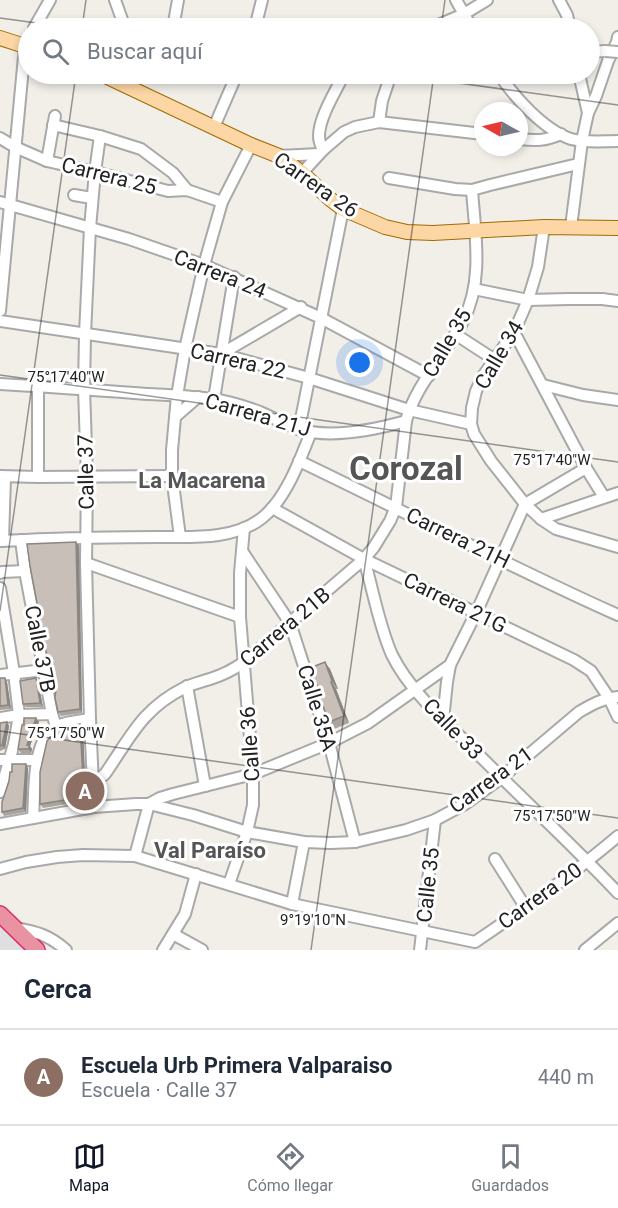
<!DOCTYPE html>
<html lang="es">
<meta charset="utf-8">
<style>
body{margin:0;font-family:Roboto,sans-serif;background:#f2f2f3;color:#1f2937}
.compass{position:absolute;left:474px;top:102px;width:54px;height:54px;border-radius:50%;background:#fff;box-shadow:0 3px 9px #0003;rotate:278deg}
.you{position:absolute;left:360px;top:363px;width:21px;height:21px;margin:-15px;border:4px solid #fff;border-radius:50%;background:#1a73e8;box-shadow:0 0 0 9px #1a73e833}
.badge{display:grid;place-items:center;width:39px;height:39px;border-radius:50%;background:#111827;color:#fff;font-size:20px;font-weight:700}
.pin{position:absolute;translate:-50% -50%;border:3px solid #fff;box-shadow:0 2px 6px #0006}
.list{margin:0;padding:0;list-style:none}
h2{display:flex;justify-content:space-between;align-items:center;height:78px;margin:0;padding:0 24px;font-size:26px}
h2 small{font-size:20px;font-weight:400;color:#747a83}
.list li{display:grid;grid-template-columns:39px 1fr auto;gap:18px;align-items:center;box-sizing:border-box;height:96px;padding:0 24px;border-top:2px solid #e0e1e3}
.list b{display:block;font-size:22px;white-space:nowrap}
.list p{margin:0;font-size:20px;white-space:nowrap;color:#747a83}
.list em{font-size:20px;font-style:normal;color:#747a83}
.icon{flex:none;width:33px;height:33px;fill:none;stroke:currentColor;stroke-width:2;stroke-linecap:round;stroke-linejoin:round}
.map{position:relative;flex:none;width:618px;height:950px;overflow:hidden}
.search{position:absolute;background:#fff;box-shadow:0 3px 9px #0003;left:18px;right:18px;top:18px;height:66px;display:flex;align-items:center;gap:15px;box-sizing:border-box;padding:0 21px;border-radius:33px;color:#747a83;font-size:22px}
.sheet{height:174px;background:#fff}
nav{display:flex;justify-content:space-around;align-items:center;box-sizing:border-box;height:84px;border-top:2px solid #e0e1e3;background:#fff;font-size:16px;color:#747a83}
nav a{display:grid;justify-items:center;gap:3px}
nav .on{color:#111827}
.map>svg:first-child{display:block}
.residential{fill:#e0dfdf}
.lines{fill:none;stroke-linecap:round;stroke-linejoin:round}
.minor-casing{stroke:#a9a9a9;stroke-width:14}
.major-casing{stroke:#a06b00;stroke-width:16}
.highway-casing{stroke:#dc2a67;stroke-width:18}
.minor{stroke:#fff;stroke-width:10}
.major{stroke:#fcd6a4;stroke-width:14}
.highway{stroke:#e892a2;stroke-width:15}
.minor-bridge-casing{stroke:#a9a9a9;stroke-width:14;stroke-linecap:butt}
.minor-bridge{stroke:#fff;stroke-width:10}
.wall{fill:#aba49e}
.shaded-wall{fill:#8b8681}
.building{fill:#c7bfb8;stroke:#8b8681;stroke-width:1.5}
.ticks{fill:none;stroke:#222;stroke-width:1.5;stroke-opacity:0.45}
.labels{text-anchor:middle;stroke-width:6;stroke-linejoin:round;paint-order:stroke}
.street-label{font-size:21px;fill:#222;stroke:#fff}
.neighbourhood-label{font-size:22px;font-weight:bold;fill:#555;stroke:#fff}
.town-label{font-size:33px;font-weight:bold;fill:#555;stroke:#fff}
.ticks-label{font-size:15px;text-anchor:middle;fill:#222;stroke:#fff;stroke-width:6;stroke-linejoin:round;paint-order:stroke}
</style>
<div class="map">
<svg width="618" height="950" viewBox="0 0 618 950">
<rect width="100%" height="100%" fill="#f2efe9"/>
<polygon class="residential" points="0,924 29,950 0,950"/>
<g class="lines">
<defs>
<g id="minor">
<polyline points="115,0 125,28"/>
<polyline points="456,0 472,28"/>
<polyline points="559,0 567,15 570,28"/>
<polyline points="34,28 50,0"/>
<polyline points="173,28 178,0"/>
<polyline points="255,28 262,0"/>
<polyline points="431,28 464,14 487,0"/>
<polyline points="590,52 605,51"/>
<path d="M499 74C514 97 544 130 571 139 586 143 603 141 618 141"/>
<polyline points="579,74 588,113"/>
<polyline points="379,122 382,101 391,74"/>
<polyline points="53,125 100,136 141,149 173,173 187,190"/>
<polyline points="214,127 237,74"/>
<polyline points="0,138 15,147 47,161 95,172 168,191 187,190 222,202"/>
<path d="M519 139C536 141 545 141 561 134"/>
<path d="M323 150C321 146 319 141 319 136 319 117 336 91 344 74"/>
<polyline points="279,156 319,154"/>
<polyline points="47,161 55,116"/>
<polyline points="302,173 323,150 344,132 355,127 379,122 483,134"/>
<polyline points="389,178 455,189 472,190 490,185 578,164"/>
<polyline points="74,195 92,198"/>
<polyline points="0,202 129,239 204,265 321,318 429,376"/>
<polyline points="544,227 538,267 528,300 514,332 483,376 476,391 472,408 471,424 474,434 491,461 525,504 541,519 556,529 618,547"/>
<polyline points="571,227 582,141 588,113 596,96 608,61 617,42 618,37"/>
<polyline points="474,289 528,300 569,299 602,299 618,301"/>
<polyline points="0,311 25,46 28,39"/>
<polyline points="0,321 221,354 309,378 409,410 471,424"/>
<polyline points="514,332 586,468 604,497"/>
<polyline points="455,334 495,360"/>
<polyline points="221,354 301,307"/>
<path d="M0 384C49 387 98 390 147 394 168 395 190 396 211 399 227 401 244 406 260 412 272 417 284 424 298 429 330 439 374 430 406 421"/>
<polyline points="543,385 583,395 618,400"/>
<polyline points="214,399 234,277"/>
<polyline points="175,417 198,397"/>
<polyline points="299,429 343,209"/>
<path d="M299 461C406 512 510 567 618 615"/>
<polyline points="0,476 38,477 172,476"/>
<polyline points="38,477 38,386"/>
<polyline points="272,508 364,559 574,660 591,671 609,698 618,717"/>
<polyline points="541,519 618,493"/>
<polyline points="180,537 172,476 172,450 177,396 185,349 204,265 222,202 251,145"/>
<polyline points="21,540 25,571 52,714 56,726"/>
<path d="M0 541C29 540 58 538 87 538 111 537 136 537 160 537 193 537 234 540 262 518 286 499 300 460 311 432"/>
<polyline points="3,541 5,477"/>
<polyline points="242,551 290,623 329,743 355,842"/>
<path d="M364 559C373 590 379 626 392 655 409 689 439 716 466 742 516 793 569 841 618 893"/>
<polyline points="86,563 240,617"/>
<polyline points="0,573 2,572 25,571"/>
<polyline points="0,588 14,673 19,715 14,744 0,792"/>
<polyline points="0,675 44,670"/>
<polyline points="187,686 205,786"/>
<polyline points="0,718 19,715 52,714"/>
<polyline points="443,720 447,682 450,665"/>
<polyline points="0,760 37,760"/>
<path d="M93 781 100 778 105 774C130 738 142 709 184 688 192 684 201 682 210 679 223 675 233 670 244 662L364 559 374 547 390 521 396 507 406 421C416 384 446 355 463 321 484 281 475 233 472 190"/>
<polyline points="94,807 90,719 86,563 87,477 84,388 85,334 90,228 95,172 100,136"/>
<path d="M33 818C35 793 31 739 57 726 67 721 79 721 90 719"/>
<path d="M0 824 94 807 136 804H149L193 815 247 832 304 842 330 843 355 842 406 830 435 820 465 804 501 778 579 712C591 705 603 698 618 697"/>
<polyline points="135,856 149,804 160,798 173,794 253,774 329,743 368,723 450,665 476,613 525,504 586,468"/>
<polyline points="495,859 526,908"/>
<path d="M0 869 26 862 57 857 83 855 135 856 292 904 475 942C524 909 572 875 618 836"/>
<polyline points="229,884 247,832 253,805 253,774 240,617 240,573 244,528"/>
<polyline points="292,904 304,842"/>
<path d="M15 928C37 932 49 935 66 950"/>
<polyline points="173,934 202,950"/>
<polyline points="163,950 185,914 196,874"/>
<polyline points="420,950 435,820"/>
<polyline points="585,950 618,923"/>
</g>
<g id="major">
<polyline points="0,38 28,47"/>
<polyline points="101,74 251,145 279,156 302,173 330,199 343,209 385,227 407,232 433,233 544,227 618,228"/>
</g>
<polyline id="highway" points="0,914 37,950"/>
</defs>
<use href="#minor" class="minor-casing"/>
<use href="#major" class="major-casing"/>
<use href="#highway" class="highway-casing"/>
<use href="#minor" class="minor"/>
<use href="#major" class="major"/>
<use href="#highway" class="highway"/>
<defs>
<polyline id="minor-bridge" points="605,51 618,52"/>
</defs>
<use href="#minor-bridge" class="minor-bridge-casing"/>
<use href="#minor-bridge" class="minor-bridge"/>
</g>
<g class="wall">
<polygon points="76,542 79,546 82,713 61,716 58,712 55,692 53,689"/>
<polygon points="330,669 338,689 336,689 349,723 334,729 329,722 319,690"/>
<polygon points="0,678 5,678 7,682 11,709 0,710"/>
<polygon points="36,678 38,682 43,707 26,707 23,704"/>
<polygon points="36,718 39,722 30,746 32,749 31,753 21,753 18,749"/>
<polygon points="7,722 9,726 5,749 0,751 0,723"/>
<polygon points="83,728 86,801 43,808 40,804"/>
<polygon points="28,768 26,812 4,816 2,812"/>
</g>
<g class="shaded-wall">
<polygon points="76,542 79,546 82,713 80,709"/>
<polygon points="325,662 330,669 338,689 332,681"/>
<polygon points="5,678 7,682 11,709 8,705"/>
<polygon points="36,678 38,682 43,707 40,703"/>
<polygon points="331,682 336,689 349,723 344,716"/>
<polygon points="36,718 39,722 30,746 32,749 31,753 27,745"/>
<polygon points="7,722 9,726 5,749 2,745"/>
<polygon points="80,724 83,728 86,801 84,797"/>
<polygon points="26,764 28,768 26,812 23,808"/>
</g>
<g class="building">
<polygon points="76,542 80,709 58,712 55,698 56,688 53,689 30,566 27,544"/>
<polygon points="325,662 332,681 331,682 344,716 329,722 320,698 317,691 319,690 310,668"/>
<polygon points="0,678 5,678 8,705 0,706"/>
<polygon points="36,678 40,703 23,704 20,681"/>
<polygon points="24,718 36,718 27,745 29,745 29,749 18,749 22,725 24,725"/>
<polygon points="7,722 2,745 0,746 0,723"/>
<polygon points="80,724 84,797 40,804 40,772 47,741 50,737 55,736 54,732 58,729"/>
<polygon points="12,764 26,764 23,808 2,812 2,802 9,781 10,772 12,772"/>
</g>
<path class="ticks" d="M0 18 73 28M82 28 86 0M441 28 445 0M393 74 618 105M0 375 618 462M0 611 76 74M0 731 618 818M311 950 434 74"/>
<g class="labels">
<g class="street-label">
<text transform="translate(109 176) rotate(14)" y="7">Carrera 25</text>
<text transform="translate(316 185) rotate(35)" y="7">Carrera 26</text>
<text transform="translate(220 274) rotate(22)" y="7">Carrera 24</text>
<text transform="translate(447 343) rotate(-60)" y="7">Calle 35</text>
<text transform="translate(499 355) rotate(-60)" y="7">Calle 34</text>
<text transform="translate(238 361) rotate(13)" y="7">Carrera 22</text>
<text transform="translate(258 415) rotate(16)" y="7">Carrera 21J</text>
<text transform="translate(86 472) rotate(-91)" y="7">Calle 37</text>
<text transform="translate(458 538) rotate(26)" y="7">Carrera 21H</text>
<text transform="translate(455 603) rotate(26)" y="7">Carrera 21G</text>
<text transform="translate(285 627) rotate(-40)" y="7">Carrera 21B</text>
<text transform="translate(40 649) rotate(79)" y="7">Calle 37B</text>
<text transform="translate(317 708) rotate(73)" y="7">Calle 35A</text>
<text transform="translate(453 729) rotate(46)" y="7">Calle 33</text>
<text transform="translate(250 744) rotate(-94)" y="7">Calle 36</text>
<text transform="translate(491 780) rotate(-36)" y="7">Carrera 21</text>
<text transform="translate(428 885) rotate(-84)" y="7">Calle 35</text>
<text transform="translate(540 896) rotate(-36)" y="7">Carrera 20</text>
</g>
<g class="neighbourhood-label">
<text x="202" y="488">La Macarena</text>
<text x="210" y="858">Val Paraíso</text>
</g>
<g class="town-label">
<text x="406" y="480">Corozal</text>
</g>
</g>
<g class="ticks-label">
<text x="66" y="382">75°17'40"W</text>
<text x="552" y="465">75°17'40"W</text>
<text x="66" y="738">75°17'50"W</text>
<text x="552" y="821">75°17'50"W</text>
<text x="313" y="925">9°19'10"N</text>
</g>
</svg>
<svg class="compass" viewBox="-18 -18 36 36"><path d="M0-13l5 13h-10z" fill="#e53935"/><path d="M0 13l5-13h-10z" fill="#747a83"/></svg>
<div class="you"></div>
<div class="pin badge" style="left:85px;top:791px;background:#8d6e63">A</div>
<div class="search"><svg class="icon" aria-label="search" viewBox="0 0 24 24"><circle cx="10" cy="10" r="6"/><path d="M15 15l6 6"/></svg>Buscar aquí</div>
</div>
<section class="sheet">
<h2>Cerca<small></small></h2>
<ul class="list">
<li><span class="badge" style="background:#8d6e63">A</span><div><b>Escuela Urb Primera Valparaiso</b><p>Escuela · Calle 37</p></div><em>440 m</em></li>
</ul>
</section>
<nav>
<a class="on"><svg class="icon" aria-label="map" viewBox="0 0 24 24"><path d="M3 6l6-2 6 2 6-2v14l-6 2-6-2-6 2zM9 4v14M15 6v14"/></svg>Mapa</a>
<a><svg class="icon" aria-label="directions" viewBox="0 0 24 24"><path d="M12 3l9 9-9 9-9-9zM9 14v-3h6M13 9l2 2-2 2"/></svg>Cómo llegar</a>
<a><svg class="icon" aria-label="saved" viewBox="0 0 24 24"><path d="M7 4h10v16l-5-4-5 4z"/></svg>Guardados</a>
</nav>
